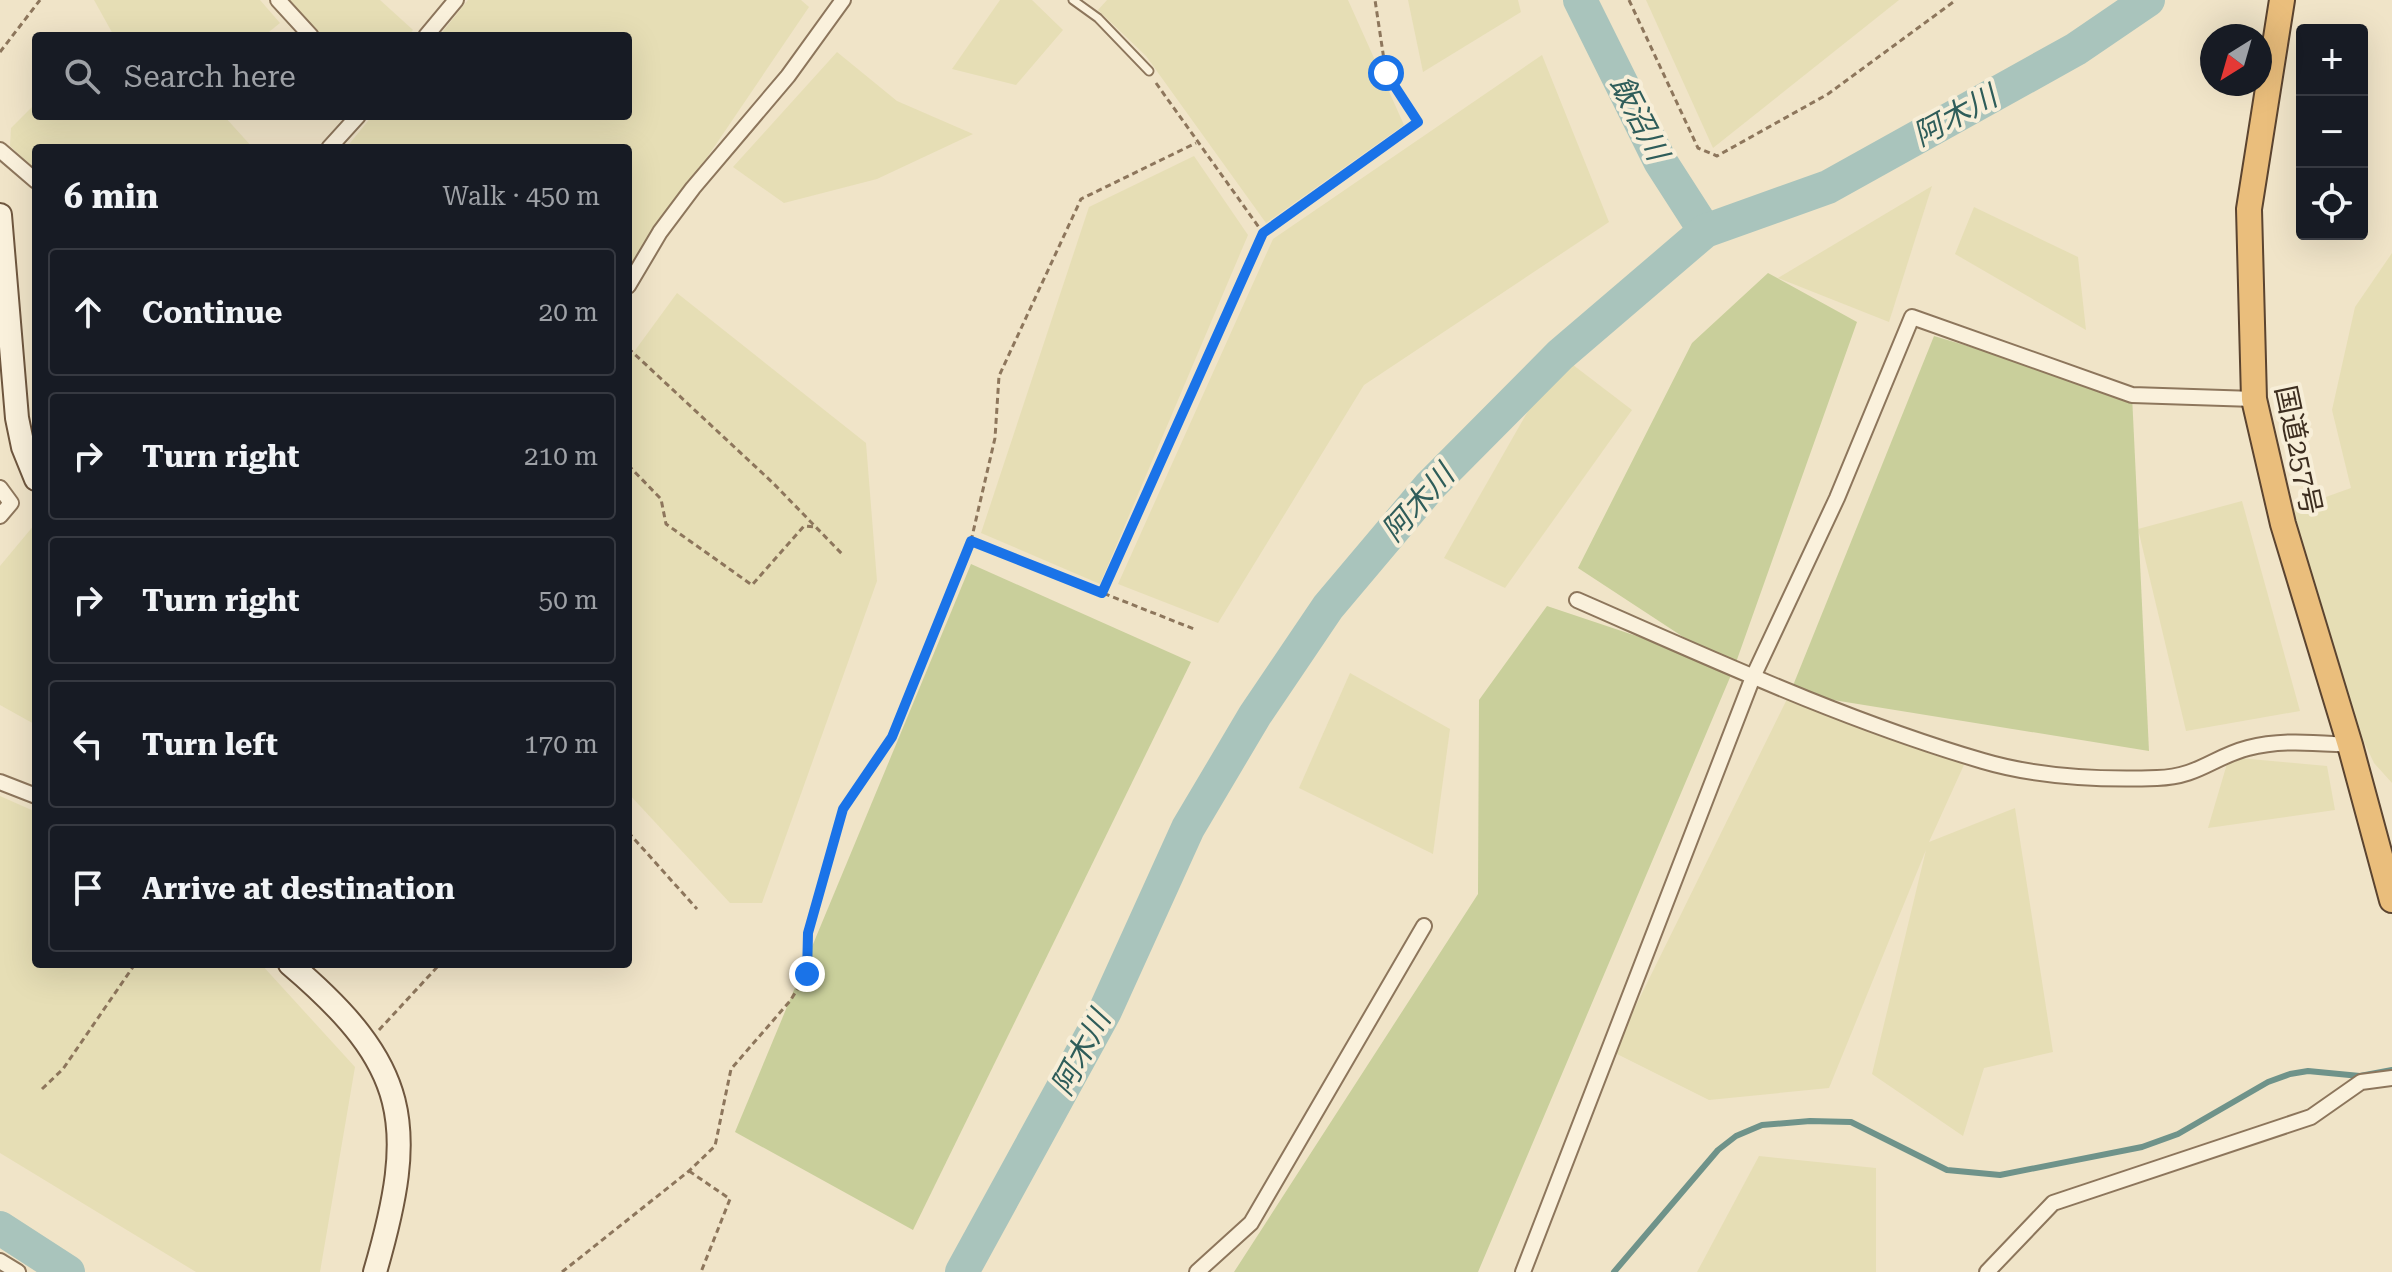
<!DOCTYPE html>
<meta charset="utf-8">
<style>
body{margin:0;font-family:"Roboto Serif","Noto Sans JP",serif;background:#242831;color:#f1f3f6}
.controls{position:absolute;right:24px;top:24px;display:grid;overflow:hidden;border-radius:8px;box-shadow:0 8px 32px #0002}
.controls button{width:72px;height:72px;display:grid;place-items:center;padding:0;border:0;border-bottom:2px solid #363941;background:#171b24;color:#f1f3f6;font:40px sans-serif}
.compass{position:absolute;left:2200px;top:24px;width:72px;height:72px;border-radius:50%;background:#171b24;box-shadow:0 8px 32px #0002;rotate:217deg}
.stop{position:absolute;width:24px;height:24px;margin:-18px;border:6px solid #1a73e8;border-radius:50%;background:#fff}
.stop.end{background:#1a73e8;border-color:#fff;box-shadow:0 2px 8px #0008}
.list{margin:0;padding:0;list-style:none}
h2{display:flex;justify-content:space-between;align-items:center;height:104px;margin:0;padding:0 32px;font-size:34px}
h2 small{font-size:26px;font-weight:400;color:#9ea1a6}
.list li{display:grid;grid-template-columns:52px 1fr auto;gap:24px;align-items:center;box-sizing:border-box;height:128px;margin:0 16px 16px;padding:0 16px;border:2px solid #363941;border-radius:8px}
.list b{display:block;font-size:30px;white-space:nowrap}
.list em{font-size:26px;font-style:normal;color:#9ea1a6}
.icon{flex:none;width:44px;height:44px;fill:none;stroke:currentColor;stroke-width:2;stroke-linecap:round;stroke-linejoin:round}
.map{position:relative;flex:none;width:2392px;height:1272px;overflow:hidden}
.search{position:absolute;background:#171b24;box-shadow:0 8px 32px #0002;left:32px;top:32px;width:600px;height:88px;display:flex;align-items:center;gap:20px;box-sizing:border-box;padding:0 28px;border-radius:8px;color:#9ea1a6;font-size:30px}
.panel{position:absolute;background:#171b24;box-shadow:0 8px 32px #0002;left:32px;top:144px;width:600px;height:824px;border-radius:8px}
.map>svg:first-child{display:block}
.farmland{fill:#e6deb5}
.green{fill:#c9cf9b}
.lines{fill:none;stroke-linecap:round;stroke-linejoin:round}
.stream{stroke:#6f938a;stroke-width:6}
.river{stroke:#a9c4bc;stroke-width:34}
.service-casing{stroke:#8d765c;stroke-width:11}
.minor-casing{stroke:#8d765c;stroke-width:18}
.secondary-casing{stroke:#6f573f;stroke-width:26}
.trunk-casing{stroke:#5b4430;stroke-width:28}
.path{stroke:#8d765c;stroke-width:3;stroke-dasharray:6 4;stroke-linecap:butt}
.service{stroke:#faf1dc;stroke-width:7}
.minor{stroke:#faf1dc;stroke-width:14}
.secondary{stroke:#faf1dc;stroke-width:22}
.trunk{stroke:#eabe7c;stroke-width:24}
.route{stroke:#1a73e8;stroke-width:10}
.labels{text-anchor:middle;stroke-width:8;stroke-linejoin:round;paint-order:stroke}
.street-label{font-size:28px;fill:#3d2e20;stroke:#f7eed8}
.water-label{font-size:30px;font-style:italic;fill:#2f5d5a;stroke:#f7eed8}
</style>
<div class="map">
<svg width="2392" height="1272" viewBox="0 0 2392 1272">
<rect width="100%" height="100%" fill="#f0e4c8"/>
<g class="farmland">
<polygon points="94,0 260,0 280,23 264,36 114,36"/>
<polygon points="289,0 380,0 413,30 408,36 322,36"/>
<polygon points="468,0 801,0 809,7 628,274 628,148 346,148 372,116 628,116 628,36 439,36"/>
<polygon points="1000,0 1032,0 1063,30 1016,85 952,69"/>
<polygon points="1107,0 1348,0 1404,125 1266,223 1146,56 1098,10"/>
<polygon points="1408,0 1518,0 1521,12 1423,72"/>
<polygon points="1646,0 1899,0 1713,148"/>
<polygon points="837,52 897,101 973,134 877,179 784,203 733,167"/>
<polygon points="1542,55 1609,222 1364,385 1218,623 1118,584 1273,239"/>
<polygon points="36,103 36,116 224,116 253,148 36,148 36,170 10,146 11,128"/>
<polygon points="1194,156 1248,235 1100,584 981,533 1089,207"/>
<polygon points="1932,186 1889,322 1778,278"/>
<polygon points="1974,207 2078,257 2086,330 1955,254"/>
<polygon points="2392,253 2392,783 2374,763 2323,656 2281,513 2351,488 2332,410 2355,307"/>
<polygon points="677,293 866,443 877,581 762,903 730,903 628,793 628,360"/>
<polygon points="1560,355 1632,410 1505,588 1444,558"/>
<polygon points="2242,501 2300,711 2186,731 2138,529"/>
<polygon points="35,524 36,526 36,725 0,705 0,566"/>
<polygon points="1350,673 1450,729 1433,854 1299,788"/>
<polygon points="1790,693 1968,756 1929,842 2015,808 2053,1052 1984,1068 1963,1136 1872,1074 1926,850 1829,1088 1709,1100 1613,1052"/>
<polygon points="2229,757 2327,766 2335,810 2208,828"/>
<polygon points="0,796 36,812 36,964 261,964 355,1067 320,1272 196,1272 0,1153"/>
<polygon points="1759,1156 1876,1168 1876,1272 1697,1272"/>
</g>
<g class="green">
<polygon points="1768,273 1857,322 1734,668 1478,1272 1234,1272 1478,894 1479,700 1547,606 1729,667 1578,568 1692,343"/>
<polygon points="1934,336 2132,395 2149,751 1790,693"/>
<polygon points="971,564 1191,662 913,1230 735,1132"/>
</g>
<g class="lines">
<polyline class="stream" points="1614,1272 1718,1150 1736,1136 1762,1125 1810,1121 1851,1122 1947,1170 2000,1175 2142,1147 2178,1134 2268,1082 2290,1074 2308,1071 2360,1076 2392,1070"/>
<g class="river">
<polyline points="1580,0 1660,161 1705,231"/>
<polyline points="0,1228 68,1272"/>
<polyline points="962,1272 1105,1011 1188,828 1255,715 1328,607 1430,486 1560,355 1705,231 1828,187 2076,49 2148,0"/>
</g>
<defs>
<polyline id="service" points="1073,0 1098,18 1149,71"/>
<g id="minor">
<polyline points="278,0 311,36"/>
<polyline points="426,36 456,0"/>
<polyline points="329,148 358,116"/>
<polyline points="0,150 36,181"/>
<polyline points="628,286 660,232 693,188 788,76 843,0"/>
<polyline points="0,488 11,503 0,516"/>
<path d="M1577 600C1710 658 1843 720 1983 761 2037 777 2100 780 2157 778 2198 777 2213 757 2248 748 2282 739 2316 743 2350 745"/>
<polyline points="0,782 36,796"/>
<polyline points="0,1261 18,1272"/>
<polyline points="1197,1272 1251,1223 1424,926"/>
<polyline points="1523,1272 1753,677 1837,498 1912,317 2132,395 2254,399"/>
<polyline points="1987,1272 2053,1203 2311,1117 2361,1082 2392,1078"/>
</g>
<g id="secondary">
<polyline points="0,215 17,418 23,447 36,479"/>
<path d="M290 964C410 1066 418 1124 375 1272"/>
</g>
<polyline id="trunk" points="2282,0 2249,209 2254,399 2283,524 2350,745 2392,900"/>
</defs>
<use href="#service" class="service-casing"/>
<use href="#minor" class="minor-casing"/>
<use href="#secondary" class="secondary-casing"/>
<use href="#trunk" class="trunk-casing"/>
<g class="path">
<polyline points="1629,0 1698,148 1717,156 1828,94 1956,0"/>
<polyline points="0,52 40,0"/>
<polyline points="1156,83 1263,233"/>
<polyline points="628,348 773,483 844,556"/>
<polyline points="628,465 661,499 666,524 752,585 804,526 815,527"/>
<polyline points="971,541 995,438 999,376 1081,199 1196,143"/>
<polyline points="1102,593 1263,233 1418,122 1386,73 1375,0"/>
<polyline points="628,832 697,909"/>
<polyline points="379,1030 440,964"/>
<polyline points="42,1089 63,1069 135,964"/>
<polyline points="689,1171 730,1199 701,1272"/>
<polyline points="562,1272 689,1171 715,1146 731,1069 790,1001 807,974 808,933 843,809 892,737 971,541 1194,629"/>
</g>
<use href="#service" class="service"/>
<use href="#minor" class="minor"/>
<use href="#secondary" class="secondary"/>
<use href="#trunk" class="trunk"/>
</g>
<g class="lines">
<polyline class="route" points="807,974 808,933 843,809 892,737 971,541 1102,593 1263,233 1418,122 1386,73"/>
</g>
<g class="labels">
<g class="street-label">
<text transform="translate(2299 450) rotate(78)" y="10">国道257号</text>
</g>
<g class="water-label">
<text transform="translate(1955 116) rotate(-29)" y="10">阿木川</text>
<text transform="translate(1639 118) rotate(63)" y="10">飯沼川</text>
<text transform="translate(1418 503) rotate(-48)" y="10">阿木川</text>
<text transform="translate(1081 1053) rotate(-62)" y="10">阿木川</text>
</g>
</g>
</svg>
<div class="controls">
<button>+</button>
<button>−</button>
<button><svg class="icon" aria-label="locate" viewBox="0 0 24 24"><circle cx="12" cy="12" r="6"/><path d="M12 2v4M12 18v4M2 12h4M18 12h4"/></svg></button>
</div>
<svg class="compass" viewBox="-18 -18 36 36"><path d="M0-13l5 13h-10z" fill="#e53935"/><path d="M0 13l5-13h-10z" fill="#9ea1a6"/></svg>
<div class="stop" style="left:1386px;top:73px"></div>
<div class="stop end" style="left:807px;top:974px"></div>
<div class="search"><svg class="icon" aria-label="search" viewBox="0 0 24 24"><circle cx="10" cy="10" r="6"/><path d="M15 15l6 6"/></svg>Search here</div>
<section class="panel">
<h2>6 min<small>Walk · 450 m</small></h2>
<ul class="list">
<li><svg class="icon" aria-label="ahead" viewBox="0 0 24 24"><path d="M12 20V5M6 11l6-6 6 6"/></svg><div><b>Continue</b></div><em>20 m</em></li>
<li><svg class="icon" aria-label="right" viewBox="0 0 24 24"><path d="M7 20v-9h11M14 6l5 5-5 5"/></svg><div><b>Turn right</b></div><em>210 m</em></li>
<li><svg class="icon" aria-label="right" viewBox="0 0 24 24"><path d="M7 20v-9h11M14 6l5 5-5 5"/></svg><div><b>Turn right</b></div><em>50 m</em></li>
<li><svg class="icon" aria-label="left" viewBox="0 0 24 24"><path d="M17 20v-9H6M10 6l-5 5 5 5"/></svg><div><b>Turn left</b></div><em>170 m</em></li>
<li><svg class="icon" aria-label="arrive" viewBox="0 0 24 24"><path d="M6 21V4h12l-3 4 3 4H6"/></svg><div><b>Arrive at destination</b></div></li>
</ul>
</section>
</div>
